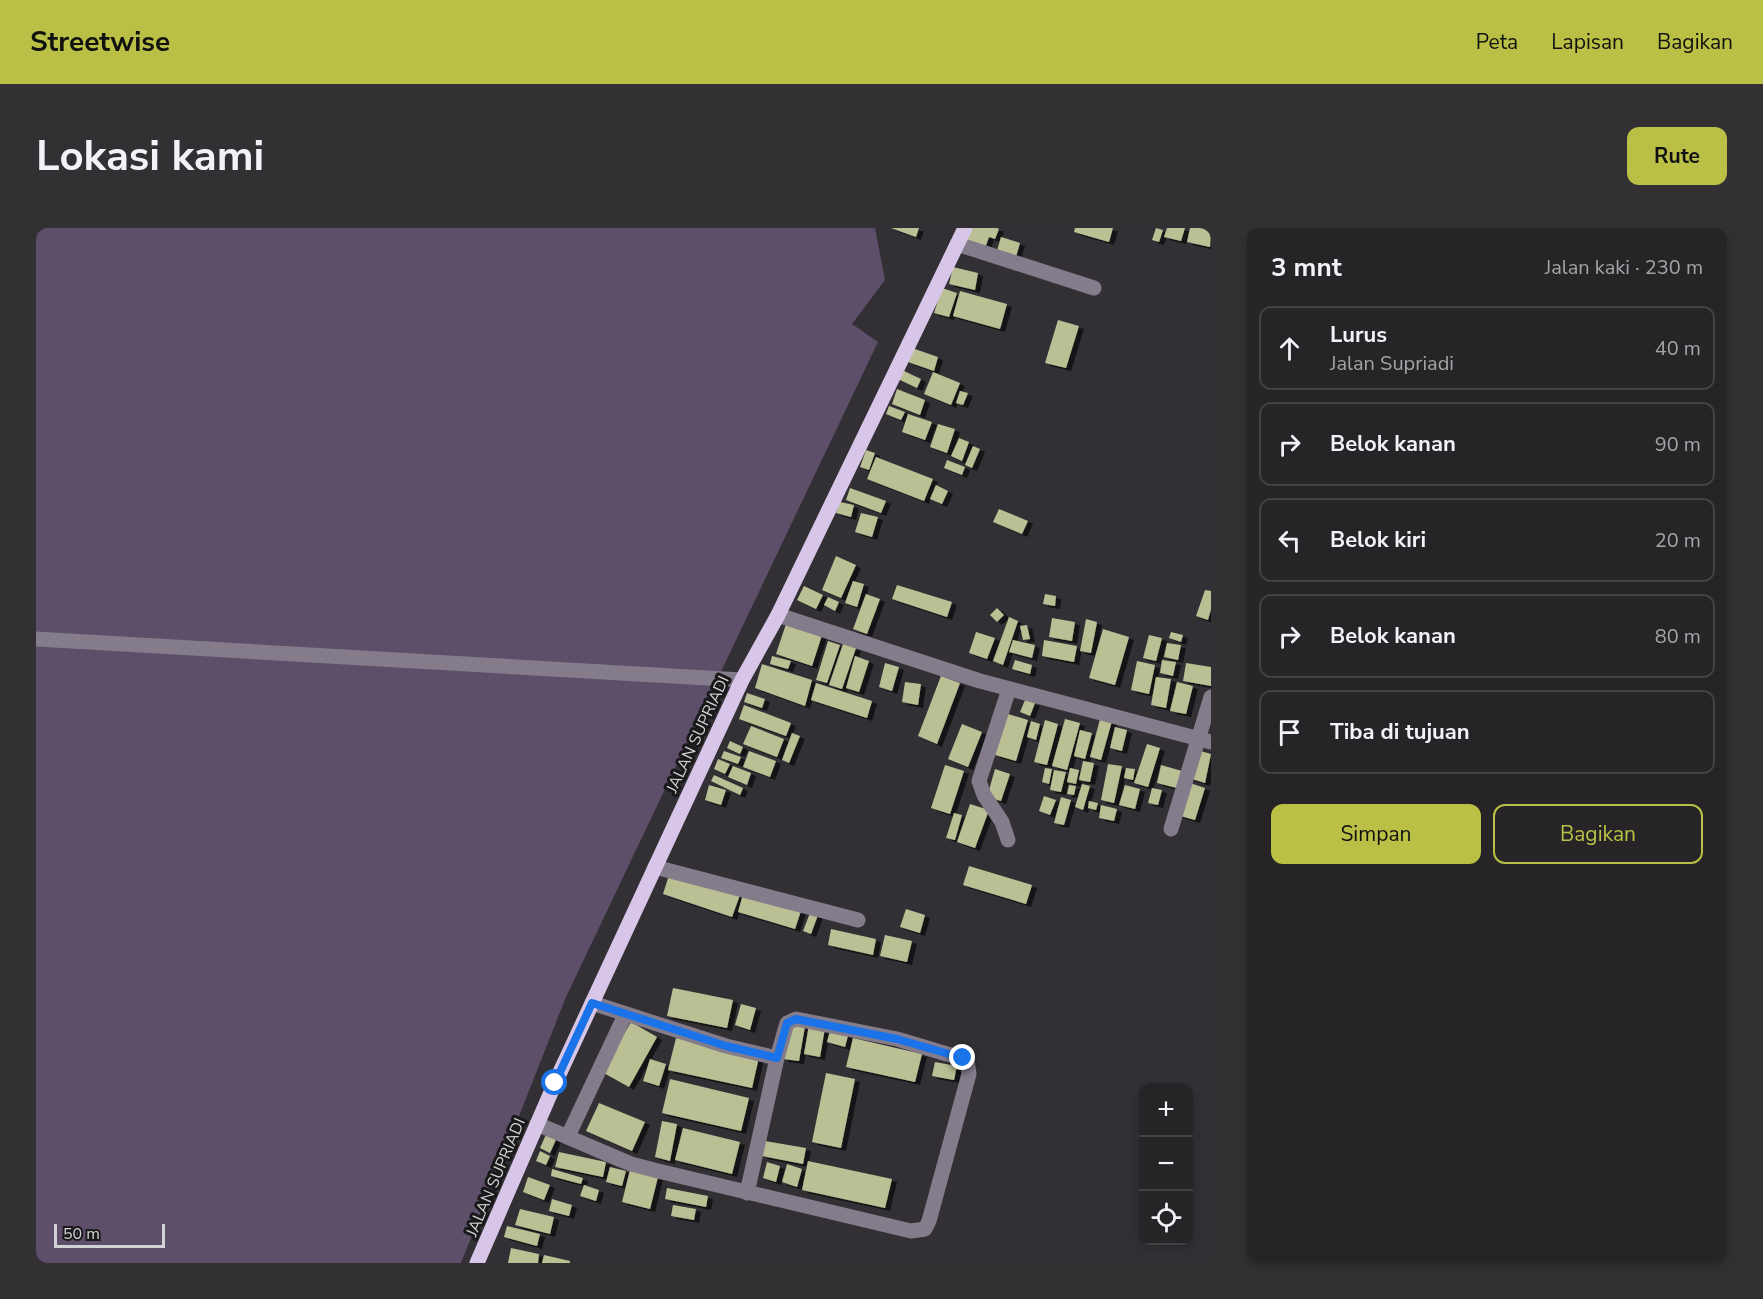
<!DOCTYPE html>
<html lang="id">
<meta charset="utf-8">
<style>
body{margin:0;font-family:"Nunito Sans",sans-serif;background:#323033;color:#f1f3f6}
.controls{position:absolute;right:18px;bottom:18px;display:grid;overflow:hidden;border-radius:12px;box-shadow:0 3px 9px #0003}
.controls button{width:54px;height:54px;display:grid;place-items:center;padding:0;border:0;border-bottom:2px solid #424144;background:#262427;color:#f1f3f6;font:30px sans-serif}
.scale{position:absolute;left:18px;bottom:15px;width:111px;box-sizing:border-box;padding-left:6px;border:3px solid #d2d1d3;border-top:0;font-size:16px;line-height:21px;white-space:nowrap;color:#d2d1d3;-webkit-text-stroke:4px #19181a;paint-order:stroke}
.stop{position:absolute;width:18px;height:18px;margin:-14px;border:4px solid #1a73e8;border-radius:50%;background:#fff}
.stop.end{background:#1a73e8;border-color:#fff;box-shadow:0 2px 6px #0008}
.list{margin:0;padding:0;list-style:none}
h2{display:flex;justify-content:space-between;align-items:center;height:78px;margin:0;padding:0 24px;font-size:26px}
h2 small{font-size:20px;font-weight:400;color:#a4a4a7}
.list li{display:grid;grid-template-columns:39px 1fr auto;gap:18px;align-items:center;box-sizing:border-box;height:84px;margin:0 12px 12px;padding:0 12px;border:2px solid #424144;border-radius:12px}
.list b{display:block;font-size:22px;white-space:nowrap}
.list p{margin:0;font-size:20px;white-space:nowrap;color:#a4a4a7}
.list em{font-size:20px;font-style:normal;color:#a4a4a7}
.actions{display:flex;gap:12px;padding:18px 24px}
.actions a{flex:1;padding:14px 0;border:2px solid #bac045;border-radius:12px;text-align:center;font-size:21px;color:#bac045}
.actions .main{background:#bac045;color:#111}
.icon{flex:none;width:33px;height:33px;fill:none;stroke:currentColor;stroke-width:2;stroke-linecap:round;stroke-linejoin:round}
.map{position:relative;flex:none;width:1175px;height:1035px;overflow:hidden;border-radius:12px}
header{display:flex;align-items:center;gap:36px;box-sizing:border-box;height:84px;padding:0 30px;background:#bac045;color:#111}
header strong{font-size:28px}
nav{display:flex;gap:33px;margin-inline-start:auto;font-size:21px}
.intro{display:flex;align-items:center;justify-content:space-between;box-sizing:border-box;height:144px;padding:0 36px}
h1{margin:0;font-size:42px}
.button{padding:15px 27px;border-radius:12px;background:#bac045;color:#111;font-size:21px;font-weight:700}
main{display:flex;gap:36px;padding:0 36px}
aside{flex:1;background:#262427;border-radius:12px;box-shadow:0 3px 9px #0003}
.map>svg:first-child{display:block}
.green{fill:#5d4e6a}
.building{fill:#bbbf94;filter:url(#shadow)}
.lines{fill:none;stroke-linecap:round;stroke-linejoin:round}
.minor{stroke:#847b8b;stroke-width:15}
.major{stroke:#d7c6e7;stroke-width:15}
.route{stroke:#1a73e8;stroke-width:8}
.labels{text-anchor:middle;stroke-width:6;stroke-linejoin:round;paint-order:stroke}
.street-label{font-size:16px;fill:#d2d1d3;stroke:#19181a}
</style>
<header>
<strong>Streetwise</strong>
<nav><a>Peta</a><a>Lapisan</a><a>Bagikan</a></nav>
</header>
<div class="intro"><h1>Lokasi kami</h1><a class="button">Rute</a></div>
<main>
<div class="map">
<svg width="1175" height="1035" viewBox="0 0 1175 1035">
<defs>
<filter id="shadow"><feDropShadow dx="5" dy="3" stdDeviation="0" flood-color="#0009"/></filter>
</defs>
<rect width="100%" height="100%" fill="#323034"/>
<polygon class="green" points="0,0 839,0 849,52 816,96 842,114 530,769 425,1035 0,1035"/>
<g class="building">
<polygon points="855,0 883,0 880,9"/>
<polygon points="935,0 961,0 963,1 959,11 953,9 948,23 929,16"/>
<polygon points="1039,0 1077,0 1073,14 1038,4"/>
<polygon points="1120,0 1127,2 1123,14 1116,12"/>
<polygon points="1131,0 1149,0 1145,13 1128,9"/>
<polygon points="1154,0 1175,0 1174,19 1151,14"/>
<polygon points="965,9 984,15 979,32 960,26"/>
<polygon points="917,39 942,45 939,62 913,56"/>
<polygon points="906,60 921,65 913,89 898,85"/>
<polygon points="924,63 971,76 964,101 917,88"/>
<polygon points="1022,92 1043,98 1030,140 1009,135"/>
<polygon points="876,120 902,129 898,143 872,134"/>
<polygon points="866,142 885,151 881,160 862,151"/>
<polygon points="897,144 924,155 915,177 888,166"/>
<polygon points="861,161 889,172 884,187 856,176"/>
<polygon points="924,163 932,165 927,177 920,175"/>
<polygon points="853,178 869,184 865,192 850,186"/>
<polygon points="872,186 896,194 889,212 866,204"/>
<polygon points="902,196 919,201 911,225 894,219"/>
<polygon points="923,210 933,214 926,233 915,228"/>
<polygon points="937,218 944,221 936,240 929,237"/>
<polygon points="830,222 839,225 833,242 824,239"/>
<polygon points="840,229 897,251 888,273 831,251"/>
<polygon points="911,232 929,239 926,247 908,240"/>
<polygon points="900,257 912,263 906,276 894,271"/>
<polygon points="814,260 850,273 845,285 810,272"/>
<polygon points="804,274 818,277 815,289 800,285"/>
<polygon points="963,281 992,293 986,306 957,294"/>
<polygon points="825,285 842,289 836,309 819,304"/>
<polygon points="800,328 820,337 805,370 786,362"/>
<polygon points="817,353 828,356 821,379 809,375"/>
<polygon points="861,357 916,374 911,389 856,371"/>
<polygon points="768,358 787,367 780,381 761,372"/>
<polygon points="1169,362 1175,363 1175,381 1172,392 1160,388"/>
<polygon points="830,366 844,371 831,406 817,401"/>
<polygon points="1009,366 1020,368 1019,378 1007,376"/>
<polygon points="792,369 803,374 799,383 788,377"/>
<polygon points="961,380 968,387 961,394 954,387"/>
<polygon points="973,389 982,393 967,437 957,433"/>
<polygon points="1016,390 1039,394 1036,413 1013,409"/>
<polygon points="1050,391 1061,394 1055,425 1044,423"/>
<polygon points="751,393 787,404 776,438 740,426"/>
<polygon points="991,397 994,411 987,412 984,398"/>
<polygon points="1067,401 1093,409 1079,457 1053,450"/>
<polygon points="940,404 959,410 951,431 933,425"/>
<polygon points="1135,404 1147,407 1145,414 1133,410"/>
<polygon points="1113,407 1126,410 1120,433 1107,430"/>
<polygon points="977,412 999,417 996,430 973,424"/>
<polygon points="1008,412 1041,418 1038,434 1006,428"/>
<polygon points="792,413 804,417 791,455 780,452"/>
<polygon points="1131,415 1145,417 1142,432 1128,429"/>
<polygon points="807,416 820,420 806,461 793,457"/>
<polygon points="736,428 755,433 752,441 734,436"/>
<polygon points="819,428 833,433 823,464 810,460"/>
<polygon points="979,432 996,437 994,446 976,441"/>
<polygon points="1126,432 1140,434 1137,448 1124,445"/>
<polygon points="1101,433 1119,437 1113,466 1095,462"/>
<polygon points="849,435 863,439 856,463 843,459"/>
<polygon points="1150,435 1175,439 1175,458 1147,453"/>
<polygon points="726,436 776,452 769,478 719,460"/>
<polygon points="905,448 924,455 901,516 882,508"/>
<polygon points="1120,449 1135,451 1130,480 1115,477"/>
<polygon points="869,454 885,456 882,477 866,474"/>
<polygon points="1141,454 1157,458 1150,486 1134,483"/>
<polygon points="780,455 836,473 831,490 775,472"/>
<polygon points="711,465 729,471 726,480 708,474"/>
<polygon points="989,472 999,475 994,488 984,484"/>
<polygon points="708,477 755,495 750,508 703,491"/>
<polygon points="972,486 992,492 980,533 959,527"/>
<polygon points="1029,491 1044,495 1031,542 1016,538"/>
<polygon points="1064,491 1076,493 1065,532 1054,529"/>
<polygon points="1009,492 1022,496 1011,537 998,534"/>
<polygon points="995,493 1004,496 1000,512 991,509"/>
<polygon points="926,496 946,504 932,539 912,531"/>
<polygon points="715,498 748,511 741,529 707,516"/>
<polygon points="1079,499 1091,502 1086,523 1074,520"/>
<polygon points="1044,502 1056,505 1049,531 1038,528"/>
<polygon points="756,505 764,508 753,535 746,532"/>
<polygon points="694,513 707,519 704,526 691,520"/>
<polygon points="1111,516 1124,520 1112,559 1098,555"/>
<polygon points="1161,522 1175,526 1169,555 1153,550"/>
<polygon points="688,523 705,529 702,536 685,530"/>
<polygon points="713,523 740,533 734,549 707,539"/>
<polygon points="682,531 694,536 689,546 678,541"/>
<polygon points="1047,533 1058,535 1054,554 1043,552"/>
<polygon points="1072,536 1086,538 1078,575 1065,572"/>
<polygon points="909,537 928,543 914,586 895,580"/>
<polygon points="1125,537 1146,543 1141,560 1121,555"/>
<polygon points="697,538 715,545 711,557 692,549"/>
<polygon points="1009,540 1016,541 1013,556 1006,554"/>
<polygon points="1034,540 1043,542 1040,556 1031,554"/>
<polygon points="1090,540 1099,541 1097,552 1088,550"/>
<polygon points="959,541 974,546 965,573 951,569"/>
<polygon points="1018,542 1030,544 1025,564 1014,562"/>
<polygon points="678,547 707,560 704,567 675,553"/>
<polygon points="1151,554 1169,560 1159,592 1141,587"/>
<polygon points="1046,556 1054,558 1047,582 1039,579"/>
<polygon points="673,557 690,562 685,577 669,572"/>
<polygon points="1033,557 1040,558 1038,567 1031,566"/>
<polygon points="1089,557 1104,561 1099,581 1083,577"/>
<polygon points="1116,560 1126,562 1122,577 1112,575"/>
<polygon points="1008,568 1020,572 1014,587 1003,583"/>
<polygon points="1025,569 1035,572 1028,597 1018,595"/>
<polygon points="1053,573 1062,575 1060,582 1052,580"/>
<polygon points="934,576 953,582 939,620 921,614"/>
<polygon points="1065,577 1081,581 1078,593 1063,590"/>
<polygon points="918,585 926,587 919,612 910,610"/>
<polygon points="933,638 996,657 990,676 927,657"/>
<polygon points="634,644 704,667 696,689 627,666"/>
<polygon points="708,663 766,680 759,701 702,684"/>
<polygon points="870,681 889,687 884,705 864,699"/>
<polygon points="774,685 782,687 775,706 767,703"/>
<polygon points="795,701 840,711 837,727 792,717"/>
<polygon points="849,707 876,713 871,734 844,728"/>
<polygon points="637,760 697,772 691,800 631,788"/>
<polygon points="705,776 720,780 714,802 699,797"/>
<polygon points="595,794 621,809 593,859 566,844"/>
<polygon points="752,795 769,798 763,833 747,831"/>
<polygon points="773,797 789,800 784,829 768,826"/>
<polygon points="795,799 813,804 809,819 791,814"/>
<polygon points="640,810 723,829 716,860 632,842"/>
<polygon points="817,810 886,826 879,854 810,839"/>
<polygon points="614,831 630,836 623,858 607,853"/>
<polygon points="899,834 921,838 918,852 896,848"/>
<polygon points="790,845 819,851 805,920 776,914"/>
<polygon points="634,851 713,870 705,903 626,885"/>
<polygon points="563,875 609,894 596,923 550,903"/>
<polygon points="626,893 641,896 634,933 619,929"/>
<polygon points="647,900 704,914 696,946 639,932"/>
<polygon points="512,902 522,907 514,925 504,920"/>
<polygon points="729,913 770,920 767,936 726,928"/>
<polygon points="504,923 514,928 510,937 500,933"/>
<polygon points="523,924 570,934 567,949 519,939"/>
<polygon points="772,933 856,951 849,980 766,962"/>
<polygon points="731,934 744,938 740,954 727,950"/>
<polygon points="751,936 766,941 761,959 746,954"/>
<polygon points="574,939 590,943 586,958 570,954"/>
<polygon points="516,941 547,950 545,956 515,948"/>
<polygon points="594,942 622,949 614,981 586,974"/>
<polygon points="492,949 514,957 508,972 487,964"/>
<polygon points="548,957 563,962 560,973 544,968"/>
<polygon points="631,960 672,968 670,979 629,971"/>
<polygon points="516,971 536,977 533,988 513,983"/>
<polygon points="637,977 660,981 658,992 635,988"/>
<polygon points="484,981 518,989 514,1006 479,997"/>
<polygon points="471,998 504,1006 501,1018 468,1009"/>
<polygon points="475,1020 503,1026 502,1035 472,1035"/>
<polygon points="508,1027 534,1033 534,1035 506,1035"/>
</g>
<g class="lines">
<g class="minor">
<polyline points="921,16 1058,60"/>
<polyline points="742,387 944,453 1175,514"/>
<polyline points="0,411 706,452"/>
<polyline points="1135,601 1175,469"/>
<polyline points="972,612 966,594 948,567 943,553 973,461"/>
<polyline points="619,639 822,692"/>
<polyline points="556,775 690,818 741,830 711,965"/>
<polyline points="501,896 595,936 622,943 875,1003 889,1001 893,993 933,846 931,832 861,811 760,791 751,795 741,830"/>
<polyline points="532,908 589,787"/>
</g>
<polyline class="major" points="441,1035 519,855 706,452 742,387 929,0"/>
</g>
<g class="lines">
<polyline class="route" points="519,855 556,775 690,818 741,830 751,795 760,791 861,811 927,830"/>
</g>
<g class="labels">
<g class="street-label">
<text transform="translate(661 506) rotate(-65)" y="6">JALAN SUPRIADI</text>
<text transform="translate(459 949) rotate(-67)" y="6">JALAN SUPRIADI</text>
</g>
</g>
</svg>
<div class="controls">
<button>+</button>
<button>−</button>
<button><svg class="icon" aria-label="locate" viewBox="0 0 24 24"><circle cx="12" cy="12" r="6"/><path d="M12 2v4M12 18v4M2 12h4M18 12h4"/></svg></button>
</div>
<div class="scale">50 m</div>
<div class="stop" style="left:519px;top:855px"></div>
<div class="stop end" style="left:927px;top:830px"></div>
</div>
<aside>
<h2>3 mnt<small>Jalan kaki · 230 m</small></h2>
<ul class="list">
<li><svg class="icon" aria-label="ahead" viewBox="0 0 24 24"><path d="M12 20V5M6 11l6-6 6 6"/></svg><div><b>Lurus</b><p>Jalan Supriadi</p></div><em>40 m</em></li>
<li><svg class="icon" aria-label="right" viewBox="0 0 24 24"><path d="M7 20v-9h11M14 6l5 5-5 5"/></svg><div><b>Belok kanan</b></div><em>90 m</em></li>
<li><svg class="icon" aria-label="left" viewBox="0 0 24 24"><path d="M17 20v-9H6M10 6l-5 5 5 5"/></svg><div><b>Belok kiri</b></div><em>20 m</em></li>
<li><svg class="icon" aria-label="right" viewBox="0 0 24 24"><path d="M7 20v-9h11M14 6l5 5-5 5"/></svg><div><b>Belok kanan</b></div><em>80 m</em></li>
<li><svg class="icon" aria-label="arrive" viewBox="0 0 24 24"><path d="M6 21V4h12l-3 4 3 4H6"/></svg><div><b>Tiba di tujuan</b></div></li>
</ul>
<div class="actions"><a class="main">Simpan</a><a>Bagikan</a></div>
</aside>
</main>
